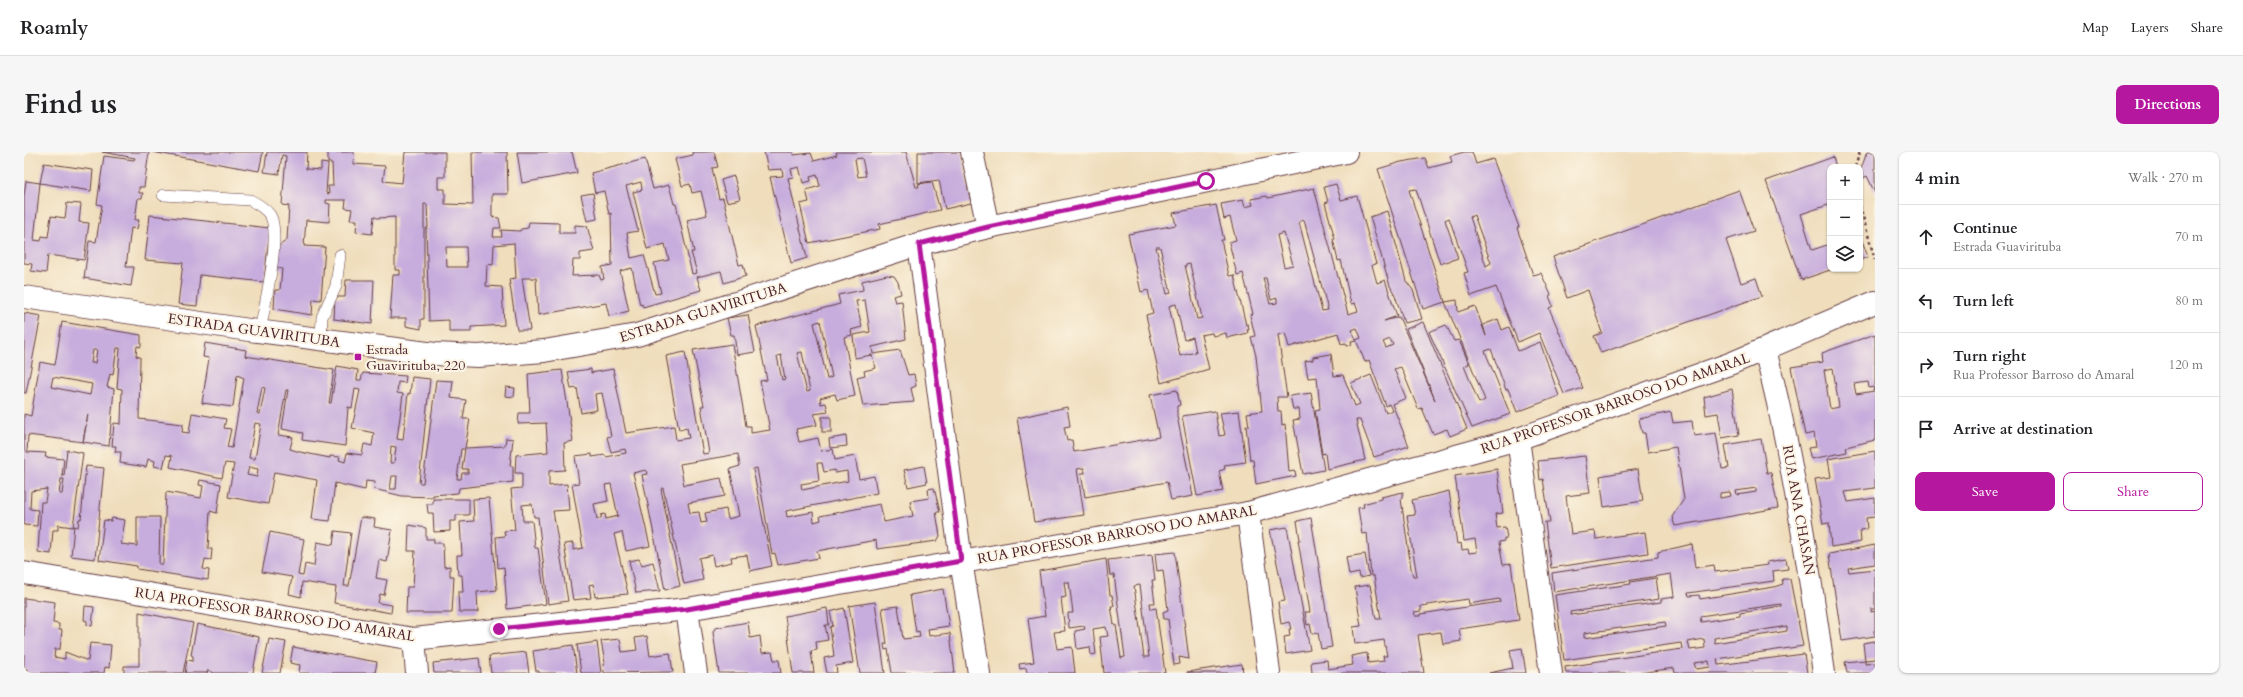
<!DOCTYPE html>
<meta charset="utf-8">
<style>
body{margin:0;font-family:Cardo,serif;background:#f6f6f6;color:#202124}
.controls{position:absolute;right:12px;top:12px;display:grid;overflow:hidden;border-radius:8px;box-shadow:0 1px 3px #0004}
.controls button{width:36px;height:36px;display:grid;place-items:center;padding:0;border:0;border-bottom:1px solid #e0e0e0;background:#fff;color:#202124;font:20px sans-serif}
.stop{position:absolute;width:12px;height:12px;margin:-9px;border:3px solid #b5179e;border-radius:50%;background:#fff}
.stop.end{background:#b5179e;border-color:#fff;box-shadow:0 1px 4px #0008}
.list{margin:0;padding:0;list-style:none}
h2{display:flex;justify-content:space-between;align-items:center;height:52px;margin:0;padding:0 16px;font-size:17px}
h2 small{font-size:13px;font-weight:400;color:#757577}
.list li{display:grid;grid-template-columns:26px 1fr auto;gap:12px;align-items:center;box-sizing:border-box;height:64px;padding:0 16px;border-top:1px solid #e0e0e0}
.list b{display:block;font-size:15px;white-space:nowrap}
.list p{margin:0;font-size:13px;white-space:nowrap;color:#757577}
.list em{font-size:13px;font-style:normal;color:#757577}
.actions{display:flex;gap:8px;padding:12px 16px}
.actions a{flex:1;padding:9px 0;border:1px solid #b5179e;border-radius:8px;text-align:center;font-size:14px;color:#b5179e}
.actions .main{background:#b5179e;color:#fff}
.icon{flex:none;width:22px;height:22px;fill:none;stroke:currentColor;stroke-width:2;stroke-linecap:round;stroke-linejoin:round}
.map{position:relative;flex:none;width:1851px;height:521px;overflow:hidden;border-radius:8px}
header{display:flex;align-items:center;gap:24px;box-sizing:border-box;height:56px;padding:0 20px;background:#fff;border-bottom:1px solid #e0e0e0}
header strong{font-size:19px}
nav{display:flex;gap:22px;margin-inline-start:auto;font-size:14px}
.intro{display:flex;align-items:center;justify-content:space-between;box-sizing:border-box;height:96px;padding:0 24px}
h1{margin:0;font-size:28px}
.button{padding:10px 18px;border-radius:8px;background:#b5179e;color:#fff;font-size:14px;font-weight:700}
main{display:flex;gap:24px;padding:0 24px}
aside{flex:1;background:#fff;border-radius:8px;box-shadow:0 1px 3px #0004}
.map>svg:first-child{display:block}
.building{fill:#c7addd;fill-rule:evenodd}
.lines{fill:none;stroke-linecap:round;stroke-linejoin:round}
.service-casing{stroke:#633c41;stroke-width:12}
.minor-casing{stroke:#633c41;stroke-width:24}
.tertiary-casing{stroke:#633c41;stroke-width:24}
.path{stroke:#633c41;stroke-width:2.5;stroke-dasharray:3 3;stroke-linecap:butt}
.service{stroke:#fff;stroke-width:11}
.minor{stroke:#fff;stroke-width:22}
.tertiary{stroke:#fff;stroke-width:22}
.route{stroke:#b5179e;stroke-width:5}
.poi-dot{fill:#b5179e;stroke:#fcf5e5;stroke-width:1.5}
.labels{text-anchor:middle;stroke-width:4;stroke-linejoin:round;paint-order:stroke}
.street-label{font-size:14px;fill:#4a1f2b;stroke:#fcf5e5}
.poi-label{font-size:14px;fill:#4a1f2b;stroke:#fcf5e5;text-anchor:start}
</style>
<header>
<strong>Roamly</strong>
<nav><a>Map</a><a>Layers</a><a>Share</a></nav>
</header>
<div class="intro"><h1>Find us</h1><a class="button">Directions</a></div>
<main>
<div class="map">
<svg width="1851" height="521" viewBox="0 0 1851 521">
<rect width="100%" height="100%" fill="#fcf5e5"/>
<filter id="ink" filterUnits="userSpaceOnUse"><feTurbulence type="fractalNoise" baseFrequency=".025" numOctaves="2"/><feDisplacementMap in="SourceGraphic" scale="8" xChannelSelector="R" yChannelSelector="G"/><feConvolveMatrix kernelMatrix="1 2 1 2 8 2 1 2 1" color-interpolation-filters="sRGB"/></filter>
<filter id="wash" filterUnits="userSpaceOnUse"><feTurbulence type="fractalNoise" baseFrequency=".012" numOctaves="4" result="noise"/><feDisplacementMap in="SourceGraphic" scale="16" xChannelSelector="R" yChannelSelector="G"/><feGaussianBlur stdDeviation="0.9" result="paint"/><feColorMatrix in="noise" values="0 0 0 0 0 0 0 0 0 0 0 0 0 0 0 0 0 1.4 0 .05"/><feComposite in="paint" operator="in"/></filter>
<g filter="url(#wash)">
<rect width="100%" height="100%" fill="#efddbb"/>
<g id="blocks">
<g class="building">
<polygon points="78,0 125,0 120,35 115,35 115,41 119,41 118,46 114,46 111,68 115,68 113,77 107,76 102,115 110,115 107,134 60,126 65,89 72,90 78,53 73,52 80,4 110,8 111,6"/>
<polygon points="128,0 239,0 235,19"/>
<path d="M243 0H283L282 17 297 18V11L304 12 302 41 305 42 304 34H309L308 11H304V0H330L329 12 361 14 359 29 378 31 381 0H421V25H414V37H421V52L449 53 448 0H483L484 42H468V65L475 66 477 76H470L469 85H478L477 78 496 79 497 77 504 76 505 70 535 71V81H551V73L563 74 570 99 556 101V108H549L548 124 575 123 577 128 580 127 578 115 588 113 587 61 585 62 580 39 571 41 567 21 621 7 629 37 645 33 650 52H652L668 122 673 121 667 100H670L663 68 683 63 677 39 668 41 666 32 658 34 651 7 669 3 668 0H690L694 15 688 16 695 47 699 46 715 113 719 112 722 124 700 131 697 119 673 125 677 138 619 155 618 152 616 153 608 116 596 119 605 159 585 164 582 151 514 163 512 126H498L506 178H493L485 127 492 126 490 91 470 93 469 113 463 112 462 134 478 135 480 173 447 175V180H425V168L405 169 402 76H404L403 52H400V167H397V177L382 174V166H366L369 123H376V118H371V65L353 66 350 64 348 82 332 80 333 68H326L328 57 321 56 322 48H302V51L306 52 305 70 282 68 280 94 301 95 297 148 289 147 288 163 250 157 251 138H256L258 117 253 116 255 94 263 88 265 54 258 53 262 4 258 3 255 22 240 20ZM617 30 618 38 609 40 623 97 641 92 645 108 630 111 637 141 631 142 620 103 607 106 603 81 614 79 602 34ZM422 95H442L443 115H423Z"/>
<polygon points="493,0 548,0 553,21 498,31"/>
<path d="M740 0H769V3L787 1 790 9 813 3 812 0H882L892 35H895L894 32 908 30 916 58 855 72 856 77 785 91 776 52 785 50 782 38 796 34 793 23 786 25 787 29 779 31 775 15 767 17 769 25 764 26 783 106 767 111 746 25 759 24 758 17 744 18ZM838 6 842 24 834 25 831 7Z"/>
<polygon points="894,0 937,0 947,51 921,57 915,28 894,31"/>
<path d="M1440 0H1448L1452 12 1469 7 1495 75 1493 76 1509 123 1517 121 1527 143 1525 144 1529 154 1525 156 1559 236 1540 242 1515 181 1494 190 1472 135 1447 144 1440 121 1444 120 1425 66 1421 68 1434 106 1416 112 1392 37 1385 38 1421 150 1399 157 1354 17 1377 10 1401 6 1405 16 1428 10 1426 4ZM1450 63 1467 111 1462 114 1446 65Z"/>
<polygon points="1843,0 1851,0 1851,41 1843,24 1839,26 1837,17"/>
<polygon points="1809,5 1812,15 1806,15 1806,59 1804,53 1777,62 1788,98 1806,92 1806,117 1809,117 1777,128 1742,29"/>
<polygon points="20,11 69,18 67,39 16,31 10,88 17,89 18,84 24,85 27,64 41,66 43,51 57,52 55,70 65,71 60,108 24,103 22,121 7,119 8,112 0,111 0,44 2,29 16,31"/>
<polygon points="710,24 716,47 703,50 697,28"/>
<path d="M1312 32 1317 48 1333 44 1352 112 1348 113 1353 131 1361 128 1373 164 1360 169 1375 165 1411 248 1382 177 1399 170 1443 277 1426 284 1423 277 1409 282 1398 256 1394 257 1377 215 1370 217 1382 246 1368 252 1385 294 1350 305 1336 268H1332L1341 308 1303 317 1301 301 1298 302 1291 258 1296 257 1293 225 1284 226 1281 209 1289 208V205L1307 202 1310 224 1319 223 1331 254 1336 252 1327 231 1347 223 1362 261 1368 258 1365 252 1362 254 1345 208 1341 210 1332 188 1337 186 1333 176 1328 178 1332 188 1327 189 1328 193 1323 194 1322 191 1317 192 1314 181 1265 195 1261 181 1254 183 1263 245H1253L1254 259H1257L1258 273 1261 272 1265 320 1271 319 1272 324 1232 332 1229 308H1226L1222 274H1225L1223 261 1238 259 1232 204 1227 185 1231 184 1226 163 1229 162 1219 121 1213 123 1205 90 1212 88 1206 65 1200 67 1197 52 1219 48 1221 55 1229 53 1227 47 1243 44 1244 46 1290 36 1324 162 1334 159 1331 151 1327 152 1317 108 1314 109 1309 87H1311L1301 51 1304 50 1300 35ZM1280 68 1304 158 1298 159 1275 70ZM1260 81 1269 113 1260 115 1253 83ZM1239 126H1242L1247 148 1253 146V151L1246 152ZM1366 187 1369 193 1362 196 1359 190Z"/>
<polygon points="1715,38 1730,79 1702,88 1717,131 1732,126 1738,144 1577,201 1570,184 1578,181 1564,138 1543,146 1529,105"/>
<polygon points="569,41 573,67 563,69 557,43"/>
<path d="M1192 53 1200 88H1197L1205 124 1210 123 1222 173 1224 172 1225 178H1223L1224 181 1203 186 1202 181 1189 184 1188 181 1177 183 1185 217 1137 231 1122 163 1129 161 1124 138 1117 140 1104 82 1152 73 1149 61ZM1132 95H1136L1147 141 1143 142ZM1166 112 1178 166 1173 167 1161 113ZM1152 152 1160 188 1169 185 1172 200 1156 204 1145 154Z"/>
<polygon points="1363,59 1382,129 1389,138 1398,167 1380,171 1371,143 1366,134 1346,65"/>
<polygon points="126,63 246,76 240,130 176,123 173,154 154,152 159,111 121,108"/>
<polygon points="1836,83 1844,105 1836,108"/>
<path d="M863 123 870 124 874 130 877 142 869 144 871 150 878 149 882 187 848 195 849 202 876 198 884 223 890 222 892 234 887 236 890 250 839 254 833 225 841 223 840 219 852 216 848 203 831 206 829 183 846 180 841 148 832 149 838 175 827 178 828 183 820 185 831 244 813 248 811 242 796 246 797 252 802 251 804 260 790 262 793 273 772 277 775 290 794 286 797 299 809 297 811 308 831 304 835 327 850 324 853 341 762 359 763 365 789 360 790 370 797 368 796 364 856 352 860 370 889 364 886 349 905 346 904 337 910 336 916 360H912L916 384 913 389 853 397 852 388 793 399 795 406 754 413 751 401 748 402 733 316 729 317 748 414 726 419 723 403 707 405 708 410 690 414 688 403 675 406 679 428 660 432 639 336 637 337 656 434 641 438 618 323 623 322 622 318 609 321 626 394 602 399 598 380 590 382 604 442 571 445 569 432 565 433 567 446 549 448 540 392 549 391V398L559 396 548 332 555 331 551 304 568 302V305L581 303 582 305 602 301 601 297 587 300 583 285 587 284 578 241 571 242 573 258 557 261 553 236 547 237 544 220 567 217V221L589 217 602 281 650 274 652 288 665 286 663 276 655 278 642 204 661 200 679 302 685 301 677 254H680L669 198 708 192 722 274H727V281L746 278 736 229 743 228 732 174 816 152 814 143 839 138 838 129ZM796 169 808 225 803 227 790 171ZM778 200 786 239 783 240 773 201ZM757 203 761 227 758 228 753 204ZM714 302 716 314 706 317 715 364 704 367 702 357 681 361 683 370 677 371 675 360 666 361 664 351 701 344 697 326 660 333 656 312ZM793 311H798L800 320 811 318V321L823 319 824 329 778 338 777 332 795 329ZM587 332 594 364 582 367 581 362 577 363V366L573 367 570 352 584 349 581 333Z"/>
<polygon points="322,128 350,128 348,172 310,167 311,145 321,145"/>
<polygon points="1433,148 1434,160 1451,154 1462,184 1459,173 1474,167 1478,178 1485,175 1494,199 1516,190 1535,244 1493,260 1484,237 1482,238 1467,197 1461,199 1486,262 1448,276 1405,180 1422,173 1430,189 1435,188 1445,212 1440,214 1455,251 1461,248 1421,150"/>
<polygon points="0,161 17,164 2,241 0,241"/>
<polygon points="724,163 731,200 713,203 710,183 707,183 703,166"/>
<path d="M38 170 117 183V195L113 194 112 204 116 205 115 267 159 272 158 280 165 281 168 261 202 267 200 276 207 277 203 295 208 296 220 226 213 223 209 255 178 251 185 206 179 205 181 191 222 198 221 204 310 218 305 251H307L313 214 334 218 333 228H337L339 221 382 224 381 231 374 230 373 241 379 242 373 287 379 288 384 241 386 242 388 225 406 227 395 331H399L412 228 429 229 427 246 442 248 439 267H446L441 296 481 294 482 286 489 287 486 314H489V330L435 336 434 341 409 343V345L378 344 350 337 351 330 342 329 341 338 311 331 306 369 288 367 293 328 250 320 244 352 204 345 210 312 201 311 198 326 146 315 148 304 142 303 139 316 130 314 131 309 124 307 122 315 96 311 97 300H91L92 294H88L90 271 97 272 98 237 93 236 96 196H93L89 223 86 222 83 235 90 237 85 294 59 290 64 262 59 290 4 283 3 300 22 301 21 305 40 307 38 324H40L43 298 59 301 49 375 34 373V378H29L27 402 14 400 17 350H21L23 337 7 339 6 357 14 358 13 374 0 373V262L7 264 16 210 31 213ZM69 198H73L71 211H67ZM29 225 68 232 66 243 27 235ZM238 235 241 236 236 262 233 261ZM331 237 336 238 328 276 350 281 348 294 340 292 338 303 323 301 321 310 315 308 316 305 306 304V306L276 300 266 297 269 285 254 283 262 238H264L258 277 279 281 278 288 321 294 324 255 328 256ZM231 271 237 272 231 307 225 306ZM367 294 372 295 370 311H366ZM437 297H441L438 317H444V321H438L437 327H433ZM225 315 234 317 233 325 223 323ZM368 324H373L372 337H366ZM37 327H40L38 342H35Z"/>
<path d="M1851 182V288L1822 295 1823 300 1787 307 1784 296 1792 295 1790 281 1781 283 1767 215 1799 210 1798 201ZM1809 216 1815 255 1806 257 1800 218ZM1844 230 1845 236 1849 235 1850 239 1832 242 1830 232Z"/>
<polygon points="538,218 549,289 540,291 541,318 525,319 525,334 543,332 545,358 529,359 544,449 524,452 514,365 510,365 508,352 498,353 499,369 508,369 511,396 514,396 522,452 483,457 480,415 474,416 472,385 481,384 480,379 491,378 487,337 498,336 498,321 491,321 492,303 524,300 522,271 494,272 495,261 506,261 504,222"/>
<polygon points="482,235 491,236 490,245 481,244"/>
<polygon points="1708,237 1715,283 1698,286 1694,261 1682,263 1680,245"/>
<polygon points="1153,238 1156,253 1153,254 1153,264 1169,344 1147,348 1143,330 1061,345 1057,321 1061,321 1060,316 1053,317 1060,363 1010,370 993,266 1043,255 1046,274 1040,275 1043,289 1048,288 1050,300 1135,285 1126,243"/>
<polygon points="1287,241 1300,318 1279,322 1269,268 1276,267 1275,257 1269,257 1266,244"/>
<polygon points="1191,259 1195,284 1201,283 1196,261 1215,259 1222,310 1200,313 1201,317 1195,319 1199,339 1173,344 1158,264"/>
<path d="M1647 260 1649 271 1668 269 1670 284 1692 281 1698 317 1705 316 1701 293 1737 287 1743 321H1747L1754 356 1651 374 1648 365 1660 347 1652 295 1624 300 1621 281H1618L1615 267ZM1732 336V340L1713 343 1712 339ZM1706 340 1707 344 1696 346V341Z"/>
<rect x="798" y="265" width="9" height="15"/>
<polygon points="822,284 823,294 806,296 805,287"/>
<polygon points="1851,299 1851,336 1821,340 1824,350 1851,346 1851,365 1842,366 1843,377 1836,378 1837,390 1807,395 1805,371 1799,372 1791,327 1807,325 1804,307"/>
<polygon points="1561,304 1566,341 1542,344 1547,382 1571,379 1572,387 1621,380 1624,401 1527,416 1521,370 1526,370 1519,327 1516,328 1514,309"/>
<polygon points="62,314 80,316 71,407 47,404 50,374 54,375 55,367 57,367"/>
<polygon points="900,314 903,331 884,335 880,318"/>
<path d="M1473 317 1479 361 1471 362 1473 376 1481 375 1483 386H1480V389L1475 390 1479 413 1487 412 1495 468 1435 477 1437 489 1419 492 1417 480 1394 483 1400 521H1288L1287 510 1303 508 1304 517 1329 513 1327 504 1343 501 1344 511 1360 509 1359 504H1363L1360 488 1331 492 1329 475 1337 474 1331 435 1346 433 1352 467H1357L1350 424H1347L1343 381 1338 382 1334 356 1340 355 1339 352 1357 347V345L1379 340V346L1377 347 1387 416 1389 424H1393L1383 364 1391 363 1388 348 1425 339 1433 392 1437 391 1438 398 1444 397 1445 401 1453 400 1451 387 1440 389 1431 324ZM1444 447 1445 452 1475 447 1476 450 1396 462V464H1391L1390 460 1397 459V454Z"/>
<polygon points="1614,317 1619,349 1580,355 1576,324"/>
<polygon points="176,328 197,332 193,361 186,359 184,397 188,397 187,408 181,407 179,417 185,418 184,428 113,417 113,414 75,408 80,368 87,369 88,366 101,368 97,392 113,394 113,365 136,365 135,412 139,412 142,340 177,346 179,334 175,333"/>
<polygon points="465,346 473,438 453,440 454,460 435,460 434,440 439,440 438,423 434,423 433,407 433,403 438,403 436,370 450,369 449,347"/>
<polygon points="409,347 445,347 445,363 432,363 432,369 426,369 426,379 410,380 409,361 404,361 403,352 409,352"/>
<polygon points="337,365 351,367 350,375 368,378 363,410 355,408 352,426 363,428 360,443 356,442 354,451 368,453 367,461 310,451 312,435 278,430 277,445 265,442 268,425 238,420 246,380 280,387 274,423 279,424 281,412 290,414 293,390 309,393 311,379 327,381 320,434 325,434"/>
<polygon points="1287,366 1308,495 1297,497 1294,481 1288,482 1286,472 1283,473 1281,460 1286,460 1274,388 1276,388 1273,369"/>
<polygon points="385,373 402,376 402,387 410,387 410,391 419,391 420,415 426,414 426,424 430,424 428,461 382,461 383,435 389,435 391,399 384,399"/>
<polygon points="1263,375 1286,498 1262,502 1260,485 1266,484 1265,477 1267,477 1265,470 1257,472 1254,450 1261,449 1246,378"/>
<path d="M1668 392 1671 416 1690 413 1691 420 1744 413 1743 410 1762 407 1764 417 1749 419 1750 429 1664 441 1665 444 1675 443 1676 447 1750 435 1759 432 1758 427H1766L1779 494 1693 507 1694 513 1780 502 1783 521H1651L1650 516 1616 521H1542L1541 515 1568 511V510L1658 497 1657 491 1540 508 1531 443 1607 432 1606 430 1632 426 1635 447 1546 460 1547 463 1637 450V447L1650 445V444L1647 422 1530 440 1528 421 1634 405V400ZM1757 452V454L1716 461V464L1677 470 1676 464ZM1641 470 1642 474 1560 486V481ZM1763 474V479L1691 491 1690 486ZM1680 487 1681 496 1666 498 1664 490ZM1685 509 1686 515 1672 517 1670 511Z"/>
<polygon points="1851,393 1851,412 1824,416 1825,420 1851,417 1851,457 1847,457 1847,460 1851,459 1851,484 1818,489 1805,402"/>
<polygon points="1151,400 1165,507 1155,505 1156,512 1150,513 1144,467 1140,467 1139,460 1144,458 1139,418 1133,419 1131,402"/>
<polygon points="1341,402 1345,424 1336,426 1335,421 1325,423 1322,405"/>
<path d="M1128 403 1131 428H1128L1131 451H1126L1127 457 1132 456 1141 521H1080L1076 485 1084 484 1082 475 1069 477 1072 502 1067 503 1066 495 1053 497 1051 479 1061 477 1060 474 1045 476 1044 461H1049L1045 430H1040L1042 445 1037 446 1041 479 1030 480 1033 497 1048 495 1051 521H1003L1002 516 996 517 995 512 1010 510 1004 467 1021 464 1015 419 1082 407 1086 443H1088L1090 454H1087L1090 473H1092L1097 506 1101 505 1090 423H1086L1084 408ZM1116 433 1125 505H1120L1110 434Z"/>
<polygon points="615,407 618,413 629,410 636,439 612,441 605,409"/>
<polygon points="919,437 925,474 904,477 905,484 926,481 931,521 868,521 864,497 861,498 860,492 863,492 858,456 874,454 879,487 896,485 895,479 892,480 886,443"/>
<polygon points="0,446 31,450 29,471 35,472 35,478 38,478 36,497 31,497 30,505 41,507 41,500 64,509 66,491 87,493 85,516 81,515 80,521 2,521 3,517 0,516"/>
<polygon points="851,450 861,521 836,521 825,454"/>
<polygon points="61,454 70,455 68,474 63,473 63,469 60,468"/>
<polygon points="803,456 805,473 801,473 804,488 792,490 793,498 787,499 790,521 769,521 761,464"/>
<polygon points="820,456 829,511 812,514 813,521 803,521 800,506 810,504 806,475 809,474 806,460"/>
<polygon points="115,460 169,471 159,521 100,521 100,514 115,514"/>
<polygon points="724,470 726,486 736,484 738,501 748,500 750,508 755,508 757,521 695,521 689,480 691,476"/>
<polygon points="173,472 235,485 229,521 190,521 184,518 183,521 161,521 163,508 169,509 169,504 167,503"/>
<polygon points="623,484 626,504 646,501 649,520 580,521 579,512 581,511 577,489 596,487 598,500 613,498 611,486"/>
<polygon points="245,487 262,490 256,521 238,521"/>
<polygon points="1851,489 1851,507 1841,508 1839,491"/>
<polygon points="573,490 577,521 557,521 553,493"/>
<polygon points="549,493 553,521 515,521 515,519 512,519 509,499"/>
<polygon points="269,495 353,510 351,521 275,521 276,513 266,511"/>
<polygon points="1498,496 1502,521 1465,521 1489,516 1486,498"/>
<polygon points="502,500 505,521 467,521 465,504"/>
<polygon points="455,506 457,521 410,521 409,511"/>
<polygon points="1841,508 1841,512 1851,511 1851,521 1823,521 1821,510"/>
<polygon points="1218,512 1219,521 1163,521 1163,520"/>
</g>
</g>
</g>
<g filter="url(#ink)">
<use href="#blocks" fill-opacity="0" stroke="#633c41" stroke-width="1"/>
<g class="lines">
<defs>
<g id="service">
<path d="M139 43 226 48C234 52 241 56 246 63 258 82 240 156 236 179"/>
<polyline points="297,187 298,165 312,134 316,103"/>
</g>
<g id="minor">
<polyline points="948,0 964,75"/>
<path d="M1741 198C1769 304 1784 412 1800 521"/>
<polyline points="1494,287 1527,521"/>
<polyline points="1224,361 1245,521"/>
<polyline points="0,421 390,487 663,457 1224,361 1494,287 1708,211 1851,150"/>
<polyline points="663,457 672,521"/>
<polyline points="390,487 393,521"/>
</g>
<g id="tertiary">
<polyline points="895,92 937,409 955,521"/>
<polyline points="0,145 225,178 411,202 454,204 520,199 613,183 895,92 964,75 1322,0"/>
</g>
</defs>
<use href="#service" class="service-casing"/>
<use href="#minor" class="minor-casing"/>
<use href="#tertiary" class="tertiary-casing"/>
<g class="path">
<polyline points="1831,15 1836,0"/>
<polyline points="1836,54 1851,108"/>
</g>
<use href="#service" class="service"/>
<use href="#minor" class="minor"/>
<use href="#tertiary" class="tertiary"/>
</g>
</g>
<g class="lines" filter="url(#ink)">
<polyline class="route" points="475,477 663,457 937,409 895,92 964,75 1182,29"/>
</g>
<rect class="poi-dot" x="330" y="201" width="8" height="8" rx="2"/>
<g class="labels">
<g class="street-label">
<text transform="translate(679 160) rotate(-17)" y="5">ESTRADA GUAVIRITUBA</text>
<text transform="translate(230 178) rotate(8)" y="5">ESTRADA GUAVIRITUBA</text>
<text transform="translate(1591 251) rotate(-19)" y="5">RUA PROFESSOR BARROSO DO AMARAL</text>
<text transform="translate(1775 358) rotate(80)" y="5">RUA ANA CHASAN</text>
<text transform="translate(1093 382) rotate(-10)" y="5">RUA PROFESSOR BARROSO DO AMARAL</text>
<text transform="translate(251 462) rotate(9)" y="5">RUA PROFESSOR BARROSO DO AMARAL</text>
</g>
<g class="poi-label">
<text x="342" y="202">Estrada<tspan x="342" dy="16">Guavirituba, 220</tspan></text>
</g>
</g>
</svg>
<div class="controls">
<button>+</button>
<button>−</button>
<button><svg class="icon" aria-label="layers" viewBox="0 0 24 24"><path d="M12 4l9 5-9 5-9-5zM3 14l9 5 9-5"/></svg></button>
</div>
<div class="stop" style="left:1182px;top:29px"></div>
<div class="stop end" style="left:475px;top:477px"></div>
</div>
<aside>
<h2>4 min<small>Walk · 270 m</small></h2>
<ul class="list">
<li><svg class="icon" aria-label="ahead" viewBox="0 0 24 24"><path d="M12 20V5M6 11l6-6 6 6"/></svg><div><b>Continue</b><p>Estrada Guavirituba</p></div><em>70 m</em></li>
<li><svg class="icon" aria-label="left" viewBox="0 0 24 24"><path d="M17 20v-9H6M10 6l-5 5 5 5"/></svg><div><b>Turn left</b></div><em>80 m</em></li>
<li><svg class="icon" aria-label="right" viewBox="0 0 24 24"><path d="M7 20v-9h11M14 6l5 5-5 5"/></svg><div><b>Turn right</b><p>Rua Professor Barroso do Amaral</p></div><em>120 m</em></li>
<li><svg class="icon" aria-label="arrive" viewBox="0 0 24 24"><path d="M6 21V4h12l-3 4 3 4H6"/></svg><div><b>Arrive at destination</b></div></li>
</ul>
<div class="actions"><a class="main">Save</a><a>Share</a></div>
</aside>
</main>
